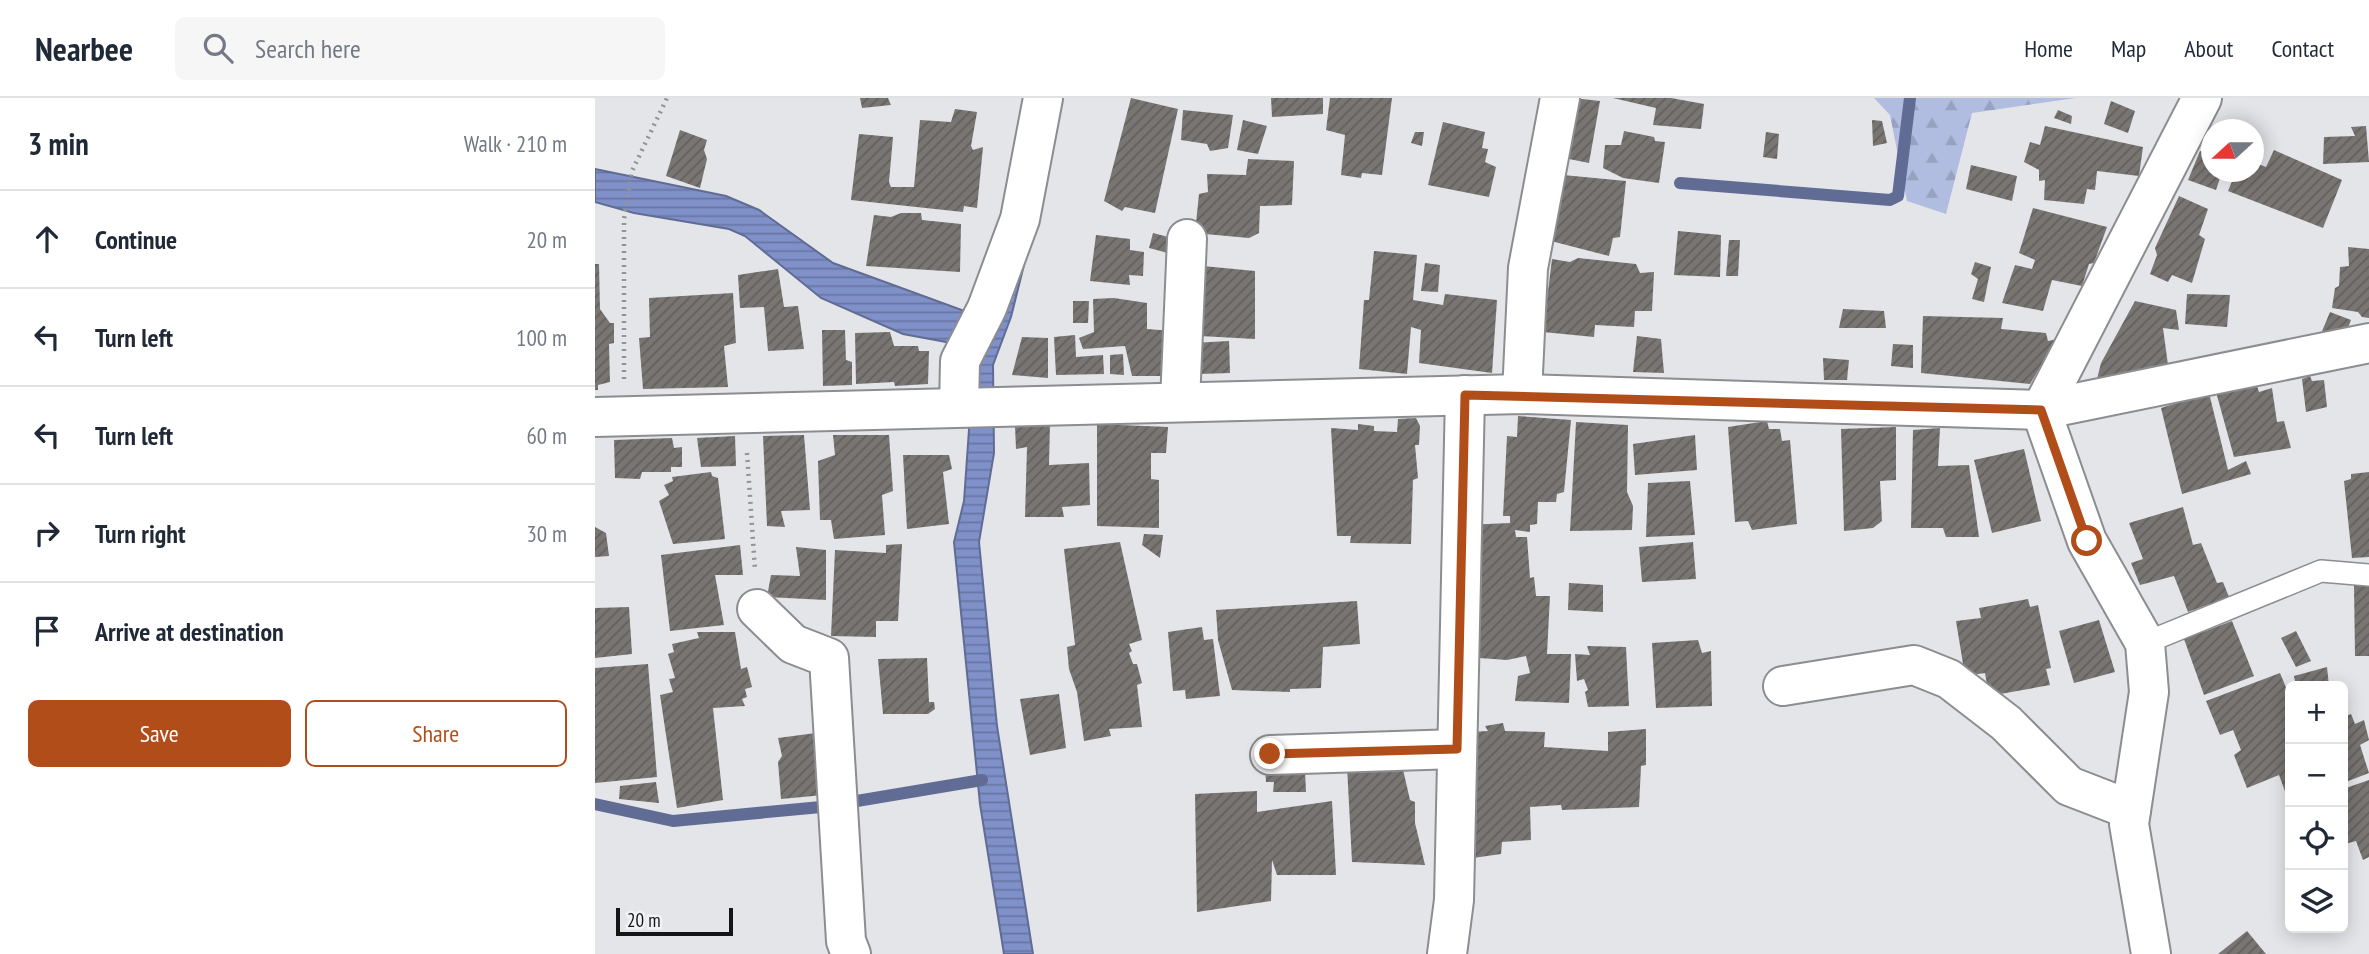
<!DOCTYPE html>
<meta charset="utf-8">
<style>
body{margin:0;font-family:"PT Sans Narrow",sans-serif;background:#f6f6f7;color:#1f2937}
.controls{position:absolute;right:21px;bottom:21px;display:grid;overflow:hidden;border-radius:10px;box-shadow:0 4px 18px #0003}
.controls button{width:63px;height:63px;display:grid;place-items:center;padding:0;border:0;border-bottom:2px solid #e0e1e3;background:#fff;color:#1f2937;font:35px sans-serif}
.compass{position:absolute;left:1606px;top:21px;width:63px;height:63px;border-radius:50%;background:#fff;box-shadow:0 4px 18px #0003;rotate:249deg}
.scale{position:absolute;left:21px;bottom:18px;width:117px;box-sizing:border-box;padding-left:7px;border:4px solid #151516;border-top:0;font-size:19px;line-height:24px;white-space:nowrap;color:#151516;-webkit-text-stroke:5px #f1f2f6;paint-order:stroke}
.stop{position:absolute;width:21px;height:21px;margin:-16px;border:5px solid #b14d19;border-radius:50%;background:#fff}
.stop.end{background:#b14d19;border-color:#fff;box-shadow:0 2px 7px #0008}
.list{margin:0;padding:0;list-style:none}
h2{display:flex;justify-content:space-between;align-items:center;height:91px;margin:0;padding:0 28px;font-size:30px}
h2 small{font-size:23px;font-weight:400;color:#747a83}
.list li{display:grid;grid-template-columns:46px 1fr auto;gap:21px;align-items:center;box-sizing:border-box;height:98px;padding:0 28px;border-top:2px solid #e0e1e3}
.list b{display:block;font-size:26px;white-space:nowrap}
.list em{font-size:23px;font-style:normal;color:#747a83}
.actions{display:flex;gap:14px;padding:21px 28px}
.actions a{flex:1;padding:16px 0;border:2px solid #b14d19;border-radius:10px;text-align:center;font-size:24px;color:#b14d19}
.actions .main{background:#b14d19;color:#fff}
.icon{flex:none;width:38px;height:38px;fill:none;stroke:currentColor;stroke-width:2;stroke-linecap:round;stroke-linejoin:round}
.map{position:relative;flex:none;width:1774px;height:856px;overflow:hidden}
header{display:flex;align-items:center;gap:42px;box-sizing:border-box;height:98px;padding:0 35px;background:#fff;border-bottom:2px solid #e0e1e3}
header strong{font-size:33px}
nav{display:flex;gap:38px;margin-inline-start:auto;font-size:24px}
.search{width:490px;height:63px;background:#f6f6f7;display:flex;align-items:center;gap:18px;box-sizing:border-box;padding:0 24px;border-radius:10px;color:#747a83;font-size:26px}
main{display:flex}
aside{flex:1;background:#fff}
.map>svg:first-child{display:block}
.forest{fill:url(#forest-firs)}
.water{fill:url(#water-rules);stroke:#606c94;stroke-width:2}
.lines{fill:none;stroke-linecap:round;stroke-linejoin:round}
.stream{stroke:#606c94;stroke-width:12}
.building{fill:url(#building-hatch)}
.service-casing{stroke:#8c8d91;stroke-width:24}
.minor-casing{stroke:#8c8d91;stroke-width:42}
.path{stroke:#929396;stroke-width:4.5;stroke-dasharray:2 5;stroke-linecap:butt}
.service{stroke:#fff;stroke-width:21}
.minor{stroke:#fff;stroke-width:38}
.route{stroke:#b14d19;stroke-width:9}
</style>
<header>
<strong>Nearbee</strong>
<div class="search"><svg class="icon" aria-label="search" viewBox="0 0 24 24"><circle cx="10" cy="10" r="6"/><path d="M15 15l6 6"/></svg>Search here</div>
<nav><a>Home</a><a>Map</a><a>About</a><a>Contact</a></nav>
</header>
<main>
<aside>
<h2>3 min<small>Walk · 210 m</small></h2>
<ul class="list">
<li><svg class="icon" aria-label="ahead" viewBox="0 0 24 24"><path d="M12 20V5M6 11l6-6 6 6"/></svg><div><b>Continue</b></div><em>20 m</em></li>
<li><svg class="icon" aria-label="left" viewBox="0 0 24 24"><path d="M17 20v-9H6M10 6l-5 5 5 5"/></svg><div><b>Turn left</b></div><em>100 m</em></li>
<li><svg class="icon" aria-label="left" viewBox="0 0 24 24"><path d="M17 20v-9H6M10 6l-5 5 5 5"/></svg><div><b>Turn left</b></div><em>60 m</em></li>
<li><svg class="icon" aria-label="right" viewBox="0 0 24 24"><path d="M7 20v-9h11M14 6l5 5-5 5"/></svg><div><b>Turn right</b></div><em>30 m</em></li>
<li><svg class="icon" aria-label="arrive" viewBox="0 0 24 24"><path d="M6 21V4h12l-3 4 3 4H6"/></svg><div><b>Arrive at destination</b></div></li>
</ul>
<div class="actions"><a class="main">Save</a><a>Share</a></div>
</aside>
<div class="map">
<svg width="1774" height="856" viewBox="0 0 1774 856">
<defs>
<pattern id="forest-firs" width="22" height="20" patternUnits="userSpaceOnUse" patternTransform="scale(1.75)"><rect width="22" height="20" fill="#b1bce1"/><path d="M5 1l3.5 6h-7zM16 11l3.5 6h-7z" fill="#97a1c0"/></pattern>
<pattern id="water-rules" width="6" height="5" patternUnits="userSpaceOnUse" patternTransform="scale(1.75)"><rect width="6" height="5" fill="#8091ca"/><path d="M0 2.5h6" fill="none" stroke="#6875a3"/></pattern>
<pattern id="building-hatch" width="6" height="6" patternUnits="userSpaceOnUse" patternTransform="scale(1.75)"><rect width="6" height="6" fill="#797573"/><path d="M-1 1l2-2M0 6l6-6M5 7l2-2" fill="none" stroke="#625f5d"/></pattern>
</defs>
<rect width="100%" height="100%" fill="#e4e5e9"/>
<polygon class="forest" points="1279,0 1481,0 1377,15 1351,116 1312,103 1295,17"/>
<polygon class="water" points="0,71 131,98 164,112 238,165 372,214 450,83 416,219 398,267 399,355 384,444 402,628 438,856 409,856 385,706 359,444 369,403 379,260 351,244 308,236 226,200 150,138 134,131 39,115 0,104"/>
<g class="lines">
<g class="stream">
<polyline points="1085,85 1295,102 1303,98 1315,0"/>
<polyline points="0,706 78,723 226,709 387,682"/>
</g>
</g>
<g class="building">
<polygon points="265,0 293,0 296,7 267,10"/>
<polygon points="536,0 583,11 560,115 530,109 527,113 509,103"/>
<polygon points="676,0 728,0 728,16 677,19"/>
<polygon points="735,0 797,0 787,77 767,75 766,80 746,77 750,37 731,32"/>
<polygon points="978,0 1005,3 994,65 964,59"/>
<polygon points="1018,0 1076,0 1109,6 1106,31 1058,27 1061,10"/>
<polygon points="1516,3 1540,13 1533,35 1509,26"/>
<polygon points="360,11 382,14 376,48 378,52 388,49 382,110 369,108 368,114 256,102 264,36 298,39 294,84 296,89 319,89 325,22 356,24"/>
<polygon points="588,12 638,17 633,50 615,53 612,46 586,42"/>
<polygon points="1463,12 1477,18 1476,26 1459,20"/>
<polygon points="648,22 672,28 663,56 642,52"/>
<polygon points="1277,22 1287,23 1292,45 1278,48"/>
<polygon points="848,24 890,34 887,50 893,51 890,64 901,69 894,99 833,87"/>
<polygon points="1450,28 1548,49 1544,78 1502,73 1500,92 1492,91 1489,106 1449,102 1450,82 1444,83 1444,72 1429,64 1435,44 1445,47"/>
<polygon points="1771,28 1774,64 1728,66 1729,39 1760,38 1756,29"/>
<polygon points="85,32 112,42 109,52 112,61 105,90 71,78"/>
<polygon points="1029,33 1059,39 1060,43 1070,44 1064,85 1028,80 1008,70 1010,47 1026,47"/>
<polygon points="820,34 829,34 827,48 816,45"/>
<polygon points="1171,34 1184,36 1182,61 1168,59"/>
<polygon points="1679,52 1747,82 1728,130 1633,93 1641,74 1658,74 1658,64 1671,69"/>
<polygon points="1605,53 1616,57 1616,74 1627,74 1621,92 1593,82"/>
<polygon points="653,61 699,63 697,107 665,108 664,135 654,140 610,136 606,127 601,125 604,96 613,94 612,76 651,77"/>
<polygon points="1376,67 1422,78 1417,103 1371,91"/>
<polygon points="968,77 1031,83 1025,139 1018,140 1014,158 956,143"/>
<polygon points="1584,98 1613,111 1604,137 1610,141 1597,185 1577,177 1573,184 1555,176 1562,157 1560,150"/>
<polygon points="1438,110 1512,129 1499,165 1494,166 1487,188 1457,182 1448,213 1407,205 1420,167 1437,171 1440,162 1424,155"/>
<polygon points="306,115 326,115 327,122 366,126 365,174 271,168 279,117 296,119"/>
<polygon points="1083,133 1126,137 1125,179 1079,177"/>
<polygon points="558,135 577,140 573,155 554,150"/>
<polygon points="501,137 535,141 535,152 549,154 548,178 534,177 535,187 495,183"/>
<polygon points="1134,142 1145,142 1143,178 1131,178"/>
<polygon points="1753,149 1774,151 1774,220 1767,219 1763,214 1737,210 1740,190 1744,188 1745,169 1754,168"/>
<polygon points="779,153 822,157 818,202 848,207 850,196 902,202 897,275 824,265 826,232 816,229 812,276 764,271 769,202 774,202"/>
<polygon points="983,160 1041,166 1045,175 1059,174 1057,213 1040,213 1039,229 1000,227 999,239 948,234 957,161 975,164"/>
<polygon points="1380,164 1396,169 1389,204 1377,201 1383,181 1376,176"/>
<polygon points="830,165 845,167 843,194 826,193"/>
<polygon points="0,166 4,166 5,211 15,225 19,225 19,245 14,246 15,284 3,287 3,292 0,292"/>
<polygon points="608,168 660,173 660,241 605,238"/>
<polygon points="183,171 189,209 203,208 209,251 173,253 169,209 145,210 143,177"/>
<polygon points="138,195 141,245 129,248 133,289 48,291 44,240 55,239 54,200"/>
<polygon points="1592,196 1635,197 1632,229 1590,226"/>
<polygon points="519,200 552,205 552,231 577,233 574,278 537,278 530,248 488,251 484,240 499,234 498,201"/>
<polygon points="478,203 494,203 493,225 478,225"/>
<polygon points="1540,203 1581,212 1584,232 1568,230 1573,267 1502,281 1506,265"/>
<polygon points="1248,211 1289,213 1291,230 1244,230"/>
<polygon points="1735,214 1756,222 1750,238 1725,238"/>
<polygon points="1328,218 1408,220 1406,231 1451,235 1453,243 1462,241 1435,286 1326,275"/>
<polygon points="227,232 250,232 251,262 257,264 257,287 228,288"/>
<polygon points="295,234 299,248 323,248 324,253 334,253 333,286 300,288 299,284 261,286 260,235"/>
<polygon points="480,237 481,259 508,257 509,276 461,277 459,239"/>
<polygon points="1042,238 1066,241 1069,275 1038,274"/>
<polygon points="427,239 453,240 453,280 417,277"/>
<polygon points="634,243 635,275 604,276 598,245"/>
<polygon points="1298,246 1318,247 1318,270 1296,268"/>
<polygon points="528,256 529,277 515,276 515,257"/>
<polygon points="1228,260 1254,262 1252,282 1229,282"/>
<polygon points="1715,278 1717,283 1729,282 1732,309 1711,314 1707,281"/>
<polygon points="1661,285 1664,294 1677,290 1682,324 1689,323 1696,350 1639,359 1621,294"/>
<polygon points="1614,295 1633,372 1651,363 1656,376 1587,396 1566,310"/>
<polygon points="923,318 976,322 969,394 962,396 961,404 943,404 942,426 935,427 935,434 920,432 921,439 932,439 935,480 939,479 941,498 955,498 952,556 976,556 974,605 920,603 923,578 935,575 931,558 912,562 884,560 875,489 887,487 886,475 872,476 869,427 915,425 915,418 908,418 912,338 922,339"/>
<polygon points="821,320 825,328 824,347 820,347 823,380 818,382 816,446 755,445 756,438 742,438 736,330 763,332 763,326 779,328 779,333 802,334 803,321"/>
<polygon points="1172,323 1174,331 1185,331 1187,343 1195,342 1202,426 1157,432 1153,423 1140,424 1133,329"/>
<polygon points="981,324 1033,327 1032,394 1038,408 1037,432 975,433"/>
<polygon points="455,325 454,367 494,365 495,407 467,409 469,419 430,419 432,349 421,351 420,328"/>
<polygon points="502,326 573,329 571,355 556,355 556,381 564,382 564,430 502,428"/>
<polygon points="1301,329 1301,382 1285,383 1287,423 1278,430 1249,433 1246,331"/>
<polygon points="1345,330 1343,368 1374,367 1384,439 1351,439 1348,430 1316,430 1318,332"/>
<polygon points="209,337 215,412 186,413 190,429 172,428 168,338"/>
<polygon points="238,337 294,337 298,393 287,397 290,437 239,441 236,422 225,422 223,363 240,357"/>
<polygon points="1100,337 1102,372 1040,377 1038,346"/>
<polygon points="140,338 141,368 106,369 102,340"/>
<polygon points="77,340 79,350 87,349 87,369 76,369 76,374 47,374 45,381 20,380 19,342"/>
<polygon points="1429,351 1446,423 1397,435 1379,362"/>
<polygon points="308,357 354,357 357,371 348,374 354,426 312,431"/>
<polygon points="116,374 117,378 123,380 130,441 78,446 64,403 74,397 69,387 78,383 77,379"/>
<polygon points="1774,374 1774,459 1757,460 1749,383 1756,381 1756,376"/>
<polygon points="1095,383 1100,437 1051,439 1053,385"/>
<polygon points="1588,409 1598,447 1606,445 1622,485 1628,484 1634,499 1593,514 1579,478 1545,487 1536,465 1548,461 1534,425"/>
<polygon points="0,429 11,435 14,458 0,459"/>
<polygon points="549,436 568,437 565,460 547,447"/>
<polygon points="525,444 547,542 534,546 537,553 534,555 538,566 542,566 547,585 542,587 547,629 514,631 516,638 489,643 482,594 474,571 472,549 480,547 469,451"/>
<polygon points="1098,444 1101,481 1047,484 1044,449"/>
<polygon points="307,446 303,523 281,523 281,539 236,538 240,452 291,455 291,447"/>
<polygon points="145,447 148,477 120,477 129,527 75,533 66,457"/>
<polygon points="201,449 231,452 231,502 172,499 176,477 205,478"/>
<polygon points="974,485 1008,487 1008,514 973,512"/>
<polygon points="1759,487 1774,487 1774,558 1760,558"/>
<polygon points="1433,501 1435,509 1443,507 1456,570 1451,571 1455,587 1394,598 1390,575 1370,578 1361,523 1386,520 1384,510"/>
<polygon points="762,503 765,546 728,549 726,590 695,591 695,594 637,592 623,542 621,512"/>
<polygon points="34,509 37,556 0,560 0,510"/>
<polygon points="1504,522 1520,574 1479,585 1464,533"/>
<polygon points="1637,523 1659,578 1609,597 1589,541"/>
<polygon points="607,529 609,542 618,541 625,598 591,601 590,592 578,593 573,534"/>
<polygon points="1701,533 1716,563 1701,569 1686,540"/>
<polygon points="102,534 140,534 146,571 152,569 157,589 150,591 152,599 147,601 150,608 118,610 128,702 82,710 65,597 78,594 74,581 80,580 73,556 79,554 77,546 104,540"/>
<polygon points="1103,542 1107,555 1116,553 1117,608 1061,610 1057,545"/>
<polygon points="992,548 1031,549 1034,608 993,609 990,594 993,592 989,581 982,583 980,556 995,557"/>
<polygon points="332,560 334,604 339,604 340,611 333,616 288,616 283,561"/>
<polygon points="53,566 62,679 0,685 0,570"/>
<polygon points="1732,569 1734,588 1701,588 1699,578"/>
<polygon points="1685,575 1695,599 1695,707 1684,677 1652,690 1639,657 1646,652 1638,632 1625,637 1611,603"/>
<polygon points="464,596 471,650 435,657 425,601"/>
<polygon points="1756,616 1760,626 1769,622 1774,642 1765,647 1774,675 1748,685 1748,619"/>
<polygon points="908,625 910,633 950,634 949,649 1013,653 1013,634 1051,631 1051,667 1046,668 1044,709 967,712 966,707 935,709 936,742 907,744 906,756 878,760 875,634 893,633 890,628"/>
<polygon points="221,635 229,697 186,701 183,664 187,658 183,640"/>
<polygon points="669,656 710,673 711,694 678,694 679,684 671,684"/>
<polygon points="807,667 815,702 820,704 820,725 830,767 757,764 752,668"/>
<polygon points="1774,682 1774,759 1768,762 1761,743 1750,746 1748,740 1748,691"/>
<polygon points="61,684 64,705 24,701 25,688"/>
<polygon points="662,693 662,714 737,703 741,777 682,777 677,762 676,803 602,814 600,696"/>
<polygon points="1652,833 1671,856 1623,856"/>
</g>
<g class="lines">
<defs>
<polyline id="service" points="1550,545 1726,473 1774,477"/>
<g id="minor">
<polyline points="927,296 933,170 965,0"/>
<polyline points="585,304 592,141"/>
<polyline points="364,309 365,263 392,210 425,121 448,0"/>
<polyline points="0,319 927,296 1446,312 1774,245"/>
<polyline points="162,511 198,546 234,560 251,843 256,856"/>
<polyline points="1188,588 1319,567 1354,581 1411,625 1474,688 1536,712"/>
<polyline points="675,657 862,651"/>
<polyline points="852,856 859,802 870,297"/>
<polyline points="1556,856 1534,726 1554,594 1550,545 1492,443 1446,312 1607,0"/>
</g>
</defs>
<use href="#service" class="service-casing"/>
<use href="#minor" class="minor-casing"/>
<g class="path">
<polyline points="29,281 29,121 37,73 72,0"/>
<polyline points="152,355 160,472"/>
</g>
<use href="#service" class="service"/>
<use href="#minor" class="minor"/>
</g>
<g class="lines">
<polyline class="route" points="675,656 862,651 870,297 1446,312 1492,443"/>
</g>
</svg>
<div class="controls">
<button>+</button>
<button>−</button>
<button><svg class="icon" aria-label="locate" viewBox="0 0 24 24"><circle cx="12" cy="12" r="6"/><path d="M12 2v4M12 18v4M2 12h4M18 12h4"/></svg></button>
<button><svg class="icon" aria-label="layers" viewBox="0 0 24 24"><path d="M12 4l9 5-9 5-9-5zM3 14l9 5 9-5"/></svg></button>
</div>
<svg class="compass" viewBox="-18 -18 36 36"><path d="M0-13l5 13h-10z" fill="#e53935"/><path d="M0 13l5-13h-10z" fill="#747a83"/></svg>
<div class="scale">20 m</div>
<div class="stop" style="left:1492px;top:443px"></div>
<div class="stop end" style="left:675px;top:656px"></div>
</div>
</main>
